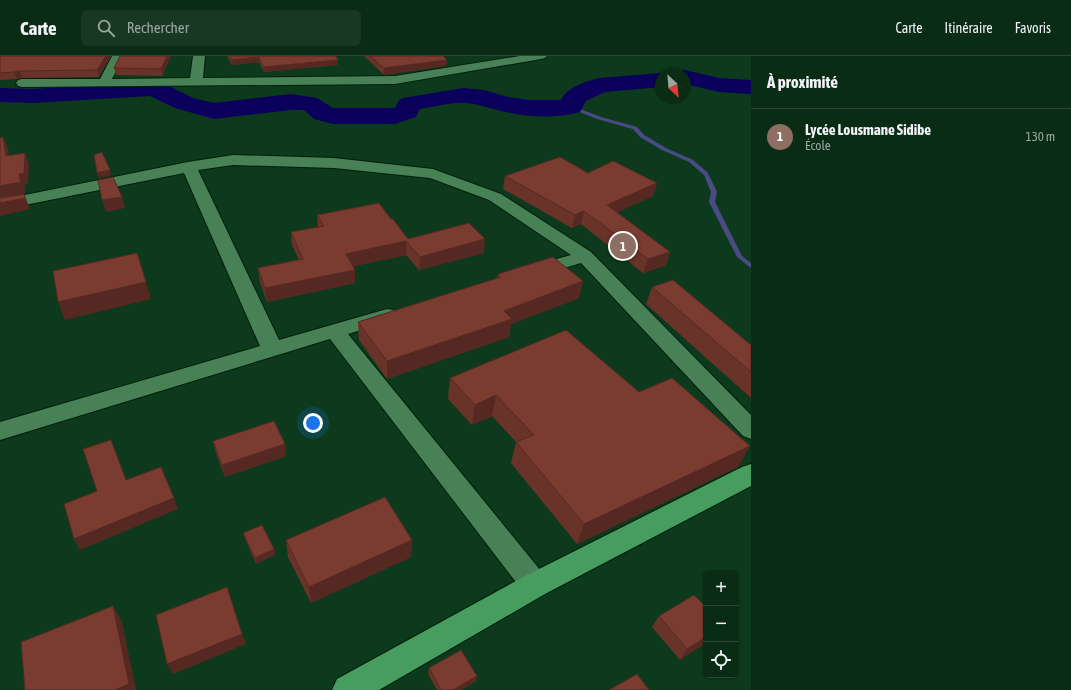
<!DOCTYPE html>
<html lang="fr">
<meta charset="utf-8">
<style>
body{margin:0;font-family:"Asap Condensed",sans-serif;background:#183822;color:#f1f3f6}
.controls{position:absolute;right:12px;bottom:12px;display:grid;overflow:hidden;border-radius:6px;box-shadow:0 1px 3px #0004}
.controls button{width:36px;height:36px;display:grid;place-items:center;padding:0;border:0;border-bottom:1px solid #2a4834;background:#0a2c15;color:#f1f3f6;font:20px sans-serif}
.compass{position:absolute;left:655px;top:12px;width:36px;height:36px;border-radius:50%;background:#0a2c15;box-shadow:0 1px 3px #0004;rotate:154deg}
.you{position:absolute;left:313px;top:367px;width:14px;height:14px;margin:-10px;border:3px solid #fff;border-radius:50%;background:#1a73e8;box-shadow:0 0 0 6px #1a73e833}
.badge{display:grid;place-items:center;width:26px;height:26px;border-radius:50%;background:#1a73e8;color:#fff;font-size:13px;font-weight:700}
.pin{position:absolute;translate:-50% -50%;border:2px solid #fff;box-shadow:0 1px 4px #0006}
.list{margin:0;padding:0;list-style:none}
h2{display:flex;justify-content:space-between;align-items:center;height:52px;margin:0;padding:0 16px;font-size:17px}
h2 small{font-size:13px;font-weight:400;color:#99a7a0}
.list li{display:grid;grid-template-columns:26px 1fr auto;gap:12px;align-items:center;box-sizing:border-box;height:56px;padding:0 16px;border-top:1px solid #2a4834}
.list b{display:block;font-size:15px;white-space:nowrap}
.list p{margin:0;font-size:13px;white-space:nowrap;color:#99a7a0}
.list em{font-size:13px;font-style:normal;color:#99a7a0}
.icon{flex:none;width:22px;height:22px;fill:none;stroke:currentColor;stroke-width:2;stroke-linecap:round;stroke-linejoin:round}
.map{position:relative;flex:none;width:751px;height:634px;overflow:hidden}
header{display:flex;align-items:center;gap:24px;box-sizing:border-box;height:56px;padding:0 20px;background:#0a2c15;border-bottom:1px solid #2a4834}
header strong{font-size:19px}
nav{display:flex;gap:22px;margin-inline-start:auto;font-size:14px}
.search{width:280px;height:36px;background:#183822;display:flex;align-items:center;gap:10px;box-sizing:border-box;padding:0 14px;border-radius:6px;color:#99a7a0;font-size:15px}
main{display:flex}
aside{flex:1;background:#0a2c15}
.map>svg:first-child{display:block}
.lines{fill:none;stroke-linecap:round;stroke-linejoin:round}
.stream{fill:#4a4b84;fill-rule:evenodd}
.river{fill:#0b005b;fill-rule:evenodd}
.minor-casing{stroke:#011f0a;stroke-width:2}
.major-casing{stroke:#011f0a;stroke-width:2}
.minor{fill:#488156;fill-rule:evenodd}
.major{fill:#479c60;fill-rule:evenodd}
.wall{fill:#693329}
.shaded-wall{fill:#552922}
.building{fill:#7a3b30;stroke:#552922}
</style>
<header>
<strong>Carte</strong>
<div class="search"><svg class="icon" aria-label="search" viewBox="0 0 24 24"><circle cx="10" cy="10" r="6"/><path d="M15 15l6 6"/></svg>Rechercher</div>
<nav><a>Carte</a><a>Itinéraire</a><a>Favoris</a></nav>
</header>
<main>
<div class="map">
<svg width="751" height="634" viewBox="0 0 751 634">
<rect width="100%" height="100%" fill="#0d3a1c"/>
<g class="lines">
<polygon class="stream" points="570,50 572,50 601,61 637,71 644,79 666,92 693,104 708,117 717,136 715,146 742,200 751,207 751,212 737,201 709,146 711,136 704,119 689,106 662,94 640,81 633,73 597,63 570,52"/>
<g class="river">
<polygon points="685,14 719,22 751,24 751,38 719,36 685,28 685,18 675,18 677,16"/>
<path d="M661 17 665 18H661V31L605 36 586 45 580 56C554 63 527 61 501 55 489 52 478 48 466 47 451 46 434 51 420 53L416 61 395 68H333L314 63 304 54H291L214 63 175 52 150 40 33 47 0 46V32L33 33 154 25 163 27 193 42 214 47 291 38 317 42 333 52H395L399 44 403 42 463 32 484 34 508 41 529 44H561C567 31 587 25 600 22Z"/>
</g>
<defs>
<g id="minor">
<polygon points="112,0 124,0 112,23 190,22 193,0 205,0 203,22 395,20 520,0 547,0 545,2 541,3 395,28 22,31 18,30 16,27 18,24 22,23 100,23"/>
<polygon points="233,99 334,102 433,113 501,138 591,196 751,359 751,383 743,380 581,207 531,222 524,220 522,216 524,212 571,199 489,144 430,122 334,112 233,109 198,114 279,284 387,253 394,254 397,259 394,264 348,278 545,520 549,529 545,538 535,542 525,538 330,283 0,384 0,366 260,290 184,117 0,154 0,144 188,106"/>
</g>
<polygon id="major" points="751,408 751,430 545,538 379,634 332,634 337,623 525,520 742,411"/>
</defs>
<use href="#minor" class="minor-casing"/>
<use href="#major" class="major-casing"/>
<use href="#minor" class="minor"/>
<use href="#major" class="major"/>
</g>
<g class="wall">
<polygon points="0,0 111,0 99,21 22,22 17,23 0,24"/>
<polygon points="171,0 162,20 116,19 114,12"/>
<polygon points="227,0 336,0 338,4 338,9 264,16 259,6 232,9"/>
<polygon points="364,0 443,0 447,4 446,10 384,19"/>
<polygon points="588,117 657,127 653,140 617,156 670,196 666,209 643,217 581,168 572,172 503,133 505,120"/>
<polygon points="317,159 391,163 408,183 484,197 419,214 406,199 353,210 355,214 355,227 267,246 260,226 258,212 299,204 292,189 291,176 318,171"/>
<polygon points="498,218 579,242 511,268 509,281 387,323 359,284 358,266 497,223"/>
<polygon points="652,231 751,289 751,342 646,248"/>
<polygon points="450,322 639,336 738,411 577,488 511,407 516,386 492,360 472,369 448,343"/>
<polygon points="213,385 286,400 225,421 216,397"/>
<polygon points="243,477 274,493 275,499 256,508 245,483"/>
<polygon points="286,484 412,484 411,501 311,547 288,501"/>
<polygon points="706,551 706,587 680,604 652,571 659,560"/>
<polygon points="429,612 476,625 461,634 437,634 428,618"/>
</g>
<g class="shaded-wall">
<polygon points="106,0 111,0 99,21 97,14"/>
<polygon points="167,0 171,0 162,20 161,13"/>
<polygon points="259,1 259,6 232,9 231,4"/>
<polygon points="338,4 338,9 264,16 263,11"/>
<polygon points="447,4 446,10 384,19 384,12"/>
<polygon points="20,15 22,22 17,23 14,16"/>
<polygon points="3,81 8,92 10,111 6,100"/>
<polygon points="25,97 29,108 28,128 24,129 26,137 0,143 0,130 19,118"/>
<polygon points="110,114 111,120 99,122 97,117"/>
<polygon points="657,127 653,140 603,163 607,149"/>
<polygon points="24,138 30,153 0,160 0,147"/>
<polygon points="122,141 125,152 106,156 102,144"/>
<polygon points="584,155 581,168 572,172 575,159"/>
<polygon points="485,183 484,197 419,214 420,201"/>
<polygon points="406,185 406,199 347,212 346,198"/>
<polygon points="670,196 666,209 643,217 648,203"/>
<polygon points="355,214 355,227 267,246 265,232"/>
<polygon points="583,225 579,242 511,268 509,281 387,323 387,305 504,255"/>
<polygon points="146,226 151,243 65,264 58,246"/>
<polygon points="496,339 492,360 472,369 475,349"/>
<polygon points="285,388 286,400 225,421 222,409"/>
<polygon points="750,390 738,411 577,488 584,468"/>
<polygon points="174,442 178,453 80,494 74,483"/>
<polygon points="412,484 411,501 311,547 309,531"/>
<polygon points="274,493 275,499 256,508 255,502"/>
<polygon points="113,550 122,566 136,634 115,634"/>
<polygon points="242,578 246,588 173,618 167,608"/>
<polygon points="706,581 706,587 680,604 687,593"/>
<polygon points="477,620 476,625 461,634 453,634"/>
</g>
<g class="building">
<polygon points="0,0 106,0 97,14 20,15 14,16 0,17"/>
<polygon points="120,0 167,0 161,13 114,12"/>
<polygon points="229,0 336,0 338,4 263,11 259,1 231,4"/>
<polygon points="370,0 443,0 447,4 384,12"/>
<polygon points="3,81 6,100 25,97 24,117 19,118 21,126 0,130 0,82"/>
<polygon points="102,96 110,114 97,117 94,99"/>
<polygon points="560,101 588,117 613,105 657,127 607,149 670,196 648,203 584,155 575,159 505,120"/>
<polygon points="113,121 122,141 102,144 98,124"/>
<polygon points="24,138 25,142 0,147 0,142"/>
<polygon points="379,147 391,163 393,163 408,183 469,167 485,183 420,201 406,185 346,198 355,214 265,232 258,212 303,203 291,176 324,170 317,159"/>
<polygon points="137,197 146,226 58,246 53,215"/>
<polygon points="553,201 583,225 504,255 512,263 387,305 358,266 501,221 498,218"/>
<polygon points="673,224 751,289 751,316 652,231"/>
<polygon points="566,274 639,336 672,322 750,390 584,468 516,386 534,379 496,339 475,349 450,322"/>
<polygon points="274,365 285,388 222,409 213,385"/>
<polygon points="111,384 126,424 161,411 174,442 74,483 64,448 97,435 83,393"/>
<polygon points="385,441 412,484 309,531 286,484"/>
<polygon points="262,469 274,493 255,502 243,477"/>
<polygon points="227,531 242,578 167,608 156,559"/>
<polygon points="694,539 706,551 706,581 687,593 659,560"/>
<polygon points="113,550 129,628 115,634 25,634 21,586"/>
<polygon points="461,594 477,620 453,634 441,634 429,612"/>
<polygon points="637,618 649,634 609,634"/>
</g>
</svg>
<div class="controls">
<button>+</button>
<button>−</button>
<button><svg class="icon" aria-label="locate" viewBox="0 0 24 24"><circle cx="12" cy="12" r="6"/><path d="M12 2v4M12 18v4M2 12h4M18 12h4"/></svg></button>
</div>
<svg class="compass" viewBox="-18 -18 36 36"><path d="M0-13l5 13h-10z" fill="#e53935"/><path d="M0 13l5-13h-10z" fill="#99a7a0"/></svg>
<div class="you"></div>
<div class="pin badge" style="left:623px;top:190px;background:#8d6e63">1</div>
</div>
<aside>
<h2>À proximité<small></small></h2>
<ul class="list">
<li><span class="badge" style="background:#8d6e63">1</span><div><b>Lycée Lousmane Sidibe</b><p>École</p></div><em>130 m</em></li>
</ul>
</aside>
</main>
